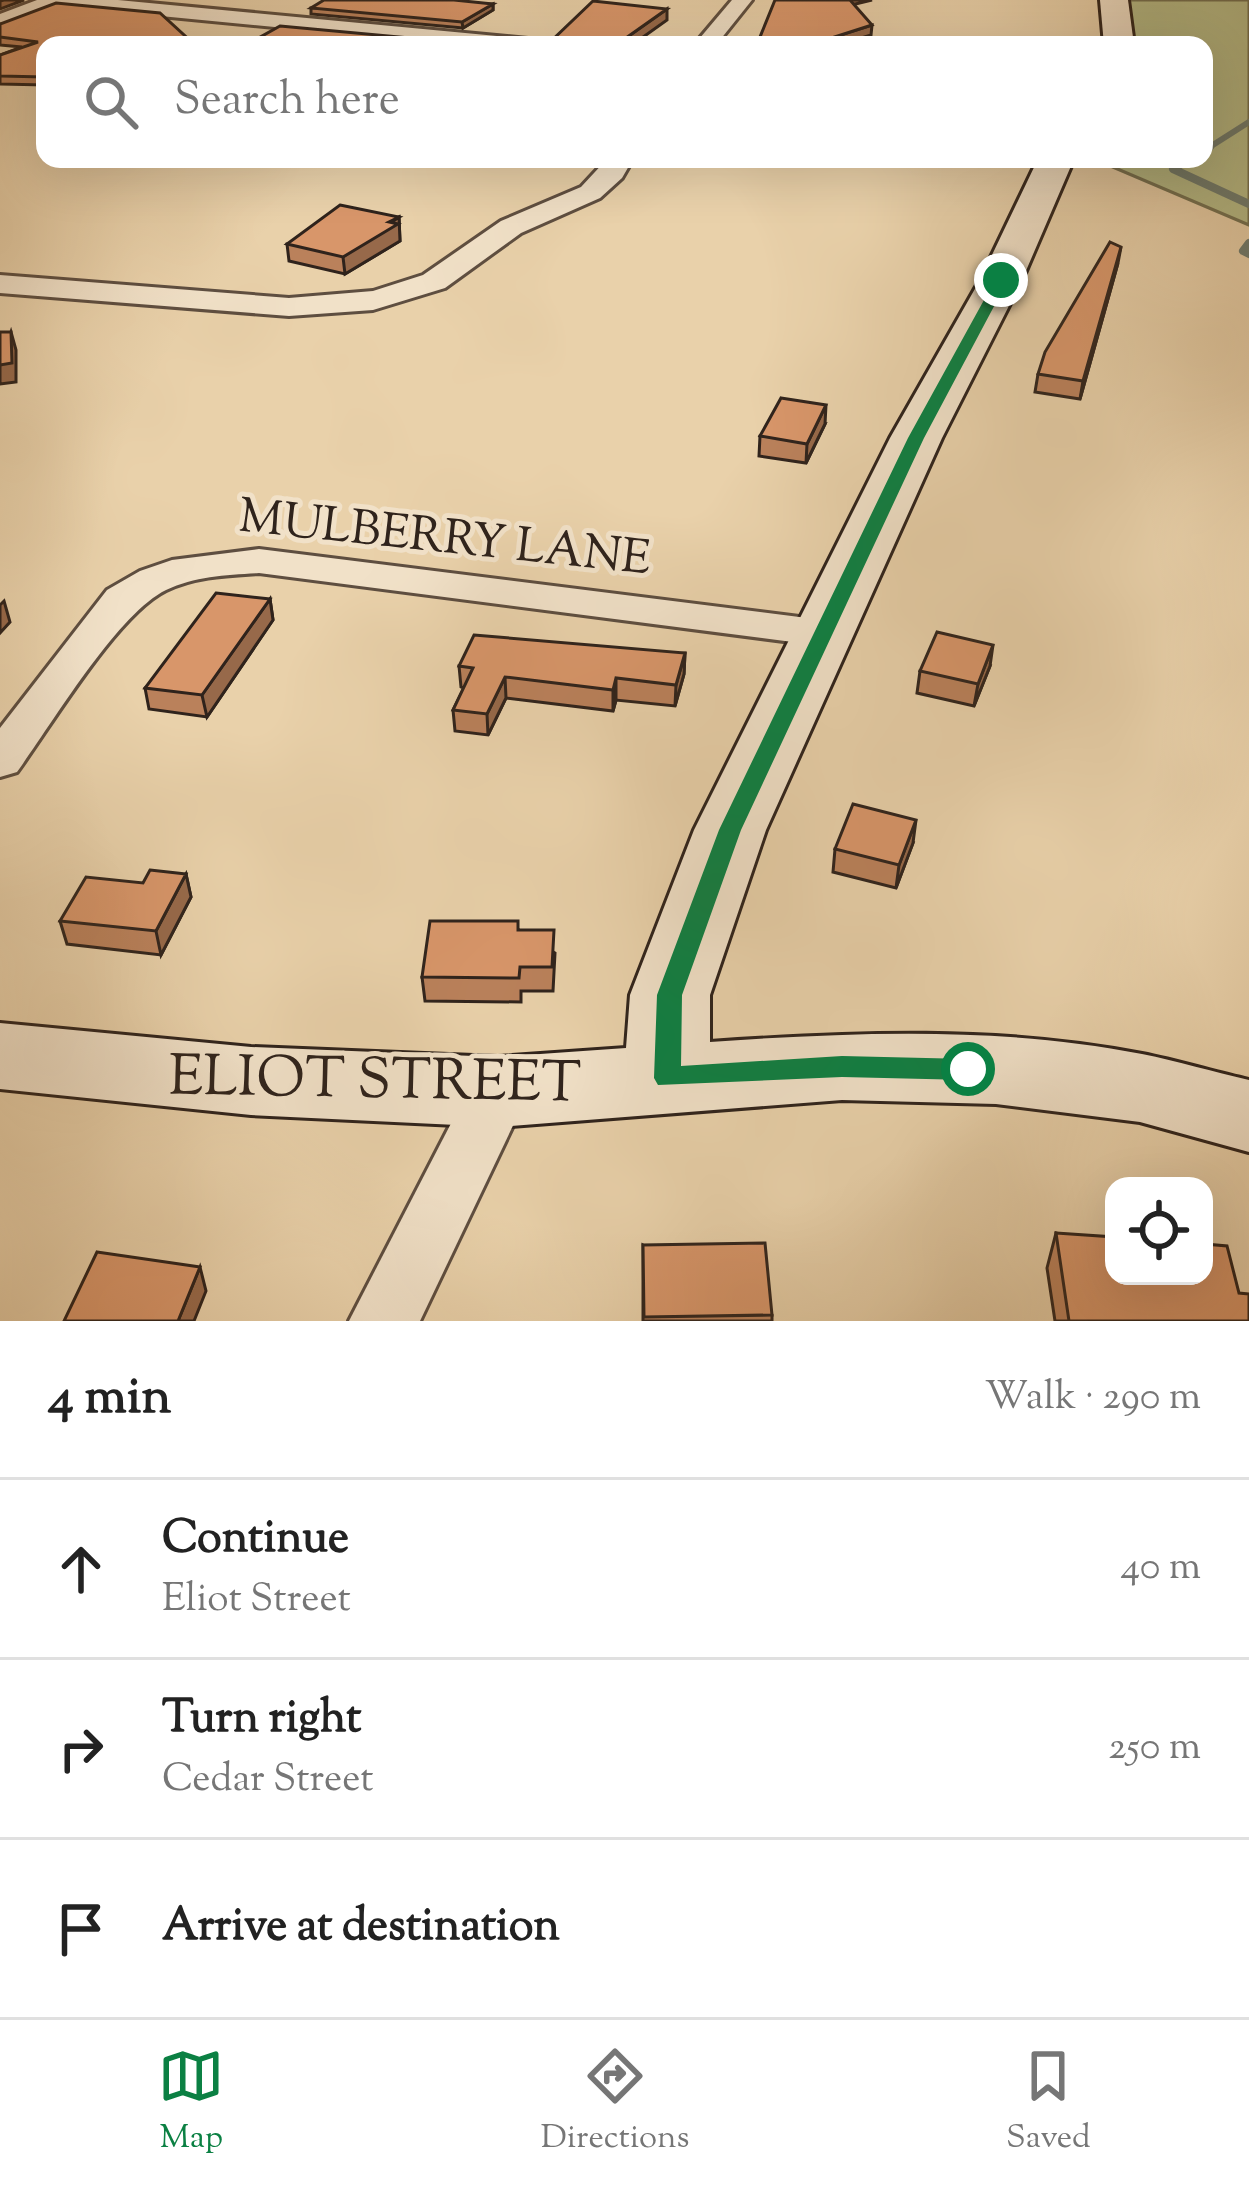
<!DOCTYPE html>
<meta charset="utf-8">
<style>
body{margin:0;font-family:"Sorts Mill Goudy",serif;background:#f6f6f6;color:#222}
.controls{position:absolute;right:36px;bottom:36px;display:grid;overflow:hidden;border-radius:24px;box-shadow:0 12px 48px #0002}
.controls button{width:108px;height:108px;display:grid;place-items:center;padding:0;border:0;border-bottom:3px solid #e0e0e0;background:#fff;color:#222;font:60px sans-serif}
.stop{position:absolute;width:36px;height:36px;margin:-27px;border:9px solid #0b8043;border-radius:50%;background:#fff}
.stop.end{background:#0b8043;border-color:#fff;box-shadow:0 3px 12px #0008}
.list{margin:0;padding:0;list-style:none}
h2{display:flex;justify-content:space-between;align-items:center;height:156px;margin:0;padding:0 48px;font-size:51px}
h2 small{font-size:39px;font-weight:400;color:#767676}
.list li{display:grid;grid-template-columns:78px 1fr auto;gap:36px;align-items:center;box-sizing:border-box;height:180px;padding:0 48px;border-top:3px solid #e0e0e0}
.list b{display:block;font-size:45px;white-space:nowrap}
.list p{margin:0;font-size:39px;white-space:nowrap;color:#767676}
.list em{font-size:39px;font-style:normal;color:#767676}
.icon{flex:none;width:66px;height:66px;fill:none;stroke:currentColor;stroke-width:2;stroke-linecap:round;stroke-linejoin:round}
.map{position:relative;flex:none;width:1249px;height:1321px;overflow:hidden}
.search{position:absolute;background:#fff;box-shadow:0 12px 48px #0002;left:36px;right:36px;top:36px;height:132px;display:flex;align-items:center;gap:30px;box-sizing:border-box;padding:0 42px;border-radius:24px;color:#767676;font-size:45px}
.sheet{height:696px;background:#fff}
nav{display:flex;justify-content:space-around;align-items:center;box-sizing:border-box;height:168px;border-top:3px solid #e0e0e0;background:#fff;font-size:33px;color:#767676}
nav a{display:grid;justify-items:center;gap:6px}
nav .on{color:#0b8043}
.map>svg:first-child{display:block}
.green{fill:#b5bc89;stroke:#727052;stroke-width:3}
.lines{fill:none;stroke-linecap:round;stroke-linejoin:round}
.stream-far1{stroke:#6d7c71;stroke-width:6}
.stream{stroke:#6d7c71;stroke-width:8}
.street-casing{stroke:#5e4e40;stroke-width:6}
.secondary-casing{stroke:#2f231c;stroke-width:6}
.street{fill:#f1e1c8;fill-rule:evenodd}
.secondary{fill:#f1e1c8;fill-rule:evenodd}
.wall{fill:#ba815b;stroke:#2f231c;stroke-width:3}
.shaded-wall{fill:#97694a;stroke:#2f231c;stroke-width:3}
.building{fill:#d8966a;stroke:#2f231c;stroke-width:3}
.route{fill:#0b8043}
.labels{text-anchor:middle;stroke-width:10;stroke-linejoin:round;paint-order:stroke}
.street-label{font-size:48px;fill:#2f231c;stroke:#f1e1c8}
.near-street-label{font-size:57px;fill:#2f231c;stroke:#f1e1c8}
</style>
<div class="map">
<svg width="1249" height="1321" viewBox="0 0 1249 1321">
<rect width="100%" height="100%" fill="#e9d1aa"/>
<filter id="stains"><feTurbulence type="fractalNoise" baseFrequency=".00167" numOctaves="4"/><feColorMatrix values="0 0 0 0 .2 0 0 0 0 .09 0 0 0 0 .02 0 0 0 .5 -.17"/></filter>
<radialGradient id="worn" r=".72"><stop offset=".6" stop-color="#630" stop-opacity="0"/><stop offset="1" stop-color="#630" stop-opacity=".3"/></radialGradient>
<polygon class="green" points="1128,0 1249,0 1249,225 1094,159 1204,159 1204,45 1134,45"/>
<g class="lines">
<polyline class="stream-far1" points="1205,150 1249,122"/>
<g class="stream">
<polyline points="1204,151 1210,147"/>
<polyline points="1190,159 1173,169 1249,204"/>
<polyline points="1249,243 1243,251 1249,254"/>
</g>
<defs>
<g id="street">
<polygon points="37,0 118,0 528,39 539,45 461,45 57,6 0,27 0,14"/>
<polygon points="732,0 752,0 716,45 694,45"/>
<polygon points="607,159 633,159 622,178 600,198 521,233 445,288 373,310 289,316 0,293 0,275 289,298 373,291 423,275 501,221 581,187"/>
<path d="M259 549 823 620 839 624 845 633 839 642 823 646 259 573C227 575 195 576 166 590 117 614 52 724 17 772L0 777V728L107 590 140 571 172 560Z"/>
<polygon points="498,1067 520,1075 529,1092 420,1321 349,1321 476,1075"/>
</g>
<g id="secondary">
<polygon points="1100,0 1128,0 1134,45 1104,45"/>
<path d="M1038 159H1074L1022 280 942 438 766 830 710 995V1042C853 1032 1000 1026 1142 1054 1178 1061 1213 1072 1249 1080V1152L1140 1122 996 1104 842 1100 498 1127 251 1115 0 1089V1023L251 1047 498 1057 626 1048 630 995 694 830 890 438 980 280Z"/>
</g>
</defs>
<use href="#street" class="street-casing"/>
<use href="#secondary" class="secondary-casing"/>
<use href="#street" class="street"/>
<use href="#secondary" class="secondary"/>
</g>
<g class="wall">
<polygon points="493,4 493,10 463,28 311,14 311,8"/>
<polygon points="0,24 195,45 45,45 45,85 0,84 0,55 22,47 0,45"/>
<polygon points="399,217 400,241 345,274 289,261 287,244"/>
<polygon points="1118,263 1080,399 1035,392 1038,374"/>
<polygon points="825,424 806,463 759,456 760,436"/>
<polygon points="270,599 273,620 207,717 149,709 145,688"/>
<polygon points="685,653 684,674 675,706 616,700 613,711 506,698 488,735 455,731 453,710 464,688 461,687 459,666"/>
<polygon points="990,666 974,706 917,693 920,671"/>
<polygon points="913,843 896,888 833,872 835,849"/>
<polygon points="186,874 191,897 161,955 67,944 60,921 143,883"/>
<polygon points="519,930 555,953 553,991 521,991 521,1002 425,1001 422,977"/>
<polygon points="1056,1233 1239,1293 1249,1321 1055,1321 1047,1268"/>
<polygon points="643,1245 772,1315 772,1321 643,1321"/>
</g>
<g class="shaded-wall">
<polygon points="4,0 24,0 0,9 0,1"/>
<polygon points="847,0 872,0 847,6"/>
<polygon points="493,4 493,10 463,28 462,22"/>
<polygon points="667,9 667,20 632,45 616,45"/>
<polygon points="872,25 871,35 839,45 823,45 828,39"/>
<polygon points="399,217 400,241 345,274 343,257"/>
<polygon points="1121,247 1118,263 1080,399 1083,381"/>
<polygon points="11,332 16,350 16,382 0,384 0,365"/>
<polygon points="826,405 825,424 806,463 807,444"/>
<polygon points="270,599 273,620 207,717 202,695"/>
<polygon points="4,601 10,622 0,633 0,605"/>
<polygon points="993,645 990,666 974,706 978,684"/>
<polygon points="685,653 684,674 675,706 676,685"/>
<polygon points="505,677 506,698 488,735 487,714"/>
<polygon points="616,678 616,700 613,711 613,690"/>
<polygon points="916,820 913,843 896,888 899,865"/>
<polygon points="186,874 191,897 161,955 156,931"/>
<polygon points="200,1267 206,1291 194,1321 178,1321"/>
</g>
<g class="building">
<polygon points="324,0 454,0 493,4 462,22 311,8"/>
<polygon points="775,0 850,0 872,25 828,39 823,45 758,45 765,38 760,37"/>
<polygon points="593,1 667,9 616,45 547,45"/>
<polygon points="56,3 160,13 195,45 140,45 137,42 129,45 45,45 45,77 0,76 0,55 38,42 0,37 0,24"/>
<polygon points="280,26 432,40 423,45 276,45 253,41"/>
<polygon points="340,205 399,217 389,222 398,224 343,257 287,244"/>
<polygon points="1110,242 1121,247 1083,381 1038,374 1045,352"/>
<polygon points="0,332 11,332 12,363 0,365"/>
<polygon points="781,398 826,405 807,444 760,436"/>
<polygon points="216,593 270,599 202,695 145,688"/>
<polygon points="937,632 993,645 978,684 920,671"/>
<polygon points="474,635 685,653 676,685 616,678 613,690 505,677 487,714 453,710 473,668 459,666"/>
<polygon points="853,804 916,820 899,865 835,849"/>
<polygon points="150,870 186,874 156,931 60,921 86,877 143,883"/>
<polygon points="430,921 518,921 518,930 554,930 552,967 520,967 519,978 422,977"/>
<polygon points="1056,1233 1114,1237 1114,1276 1204,1276 1204,1244 1227,1246 1239,1293 1249,1294 1249,1321 1069,1321"/>
<polygon points="765,1243 772,1315 644,1317 643,1245"/>
<polygon points="97,1252 200,1267 178,1321 64,1321"/>
</g>
<polygon class="route" points="1001,276 1008,280 924,438 741,830 682,995 681,1066 842,1056 968,1059 981,1069 968,1080 842,1077 658,1085 654,1078 657,995 719,830 908,438 995,280"/>
<g class="labels">
<g class="street-label">
<text transform="translate(445 535) rotate(6)" y="17">MULBERRY LANE</text>
</g>
<g class="near-street-label">
<text transform="translate(375 1077) rotate(1)" y="20">ELIOT STREET</text>
</g>
</g>
<rect width="100%" height="100%" filter="url(#stains)"/>
<rect width="100%" height="100%" fill="url(#worn)"/>
</svg>
<div class="controls">
<button><svg class="icon" aria-label="locate" viewBox="0 0 24 24"><circle cx="12" cy="12" r="6"/><path d="M12 2v4M12 18v4M2 12h4M18 12h4"/></svg></button>
</div>
<div class="stop" style="left:968px;top:1069px"></div>
<div class="stop end" style="left:1001px;top:280px"></div>
<div class="search"><svg class="icon" aria-label="search" viewBox="0 0 24 24"><circle cx="10" cy="10" r="6"/><path d="M15 15l6 6"/></svg>Search here</div>
</div>
<section class="sheet">
<h2>4 min<small>Walk · 290 m</small></h2>
<ul class="list">
<li><svg class="icon" aria-label="ahead" viewBox="0 0 24 24"><path d="M12 20V5M6 11l6-6 6 6"/></svg><div><b>Continue</b><p>Eliot Street</p></div><em>40 m</em></li>
<li><svg class="icon" aria-label="right" viewBox="0 0 24 24"><path d="M7 20v-9h11M14 6l5 5-5 5"/></svg><div><b>Turn right</b><p>Cedar Street</p></div><em>250 m</em></li>
<li><svg class="icon" aria-label="arrive" viewBox="0 0 24 24"><path d="M6 21V4h12l-3 4 3 4H6"/></svg><div><b>Arrive at destination</b></div></li>
</ul>
</section>
<nav>
<a class="on"><svg class="icon" aria-label="map" viewBox="0 0 24 24"><path d="M3 6l6-2 6 2 6-2v14l-6 2-6-2-6 2zM9 4v14M15 6v14"/></svg>Map</a>
<a><svg class="icon" aria-label="directions" viewBox="0 0 24 24"><path d="M12 3l9 9-9 9-9-9zM9 14v-3h6M13 9l2 2-2 2"/></svg>Directions</a>
<a><svg class="icon" aria-label="saved" viewBox="0 0 24 24"><path d="M7 4h10v16l-5-4-5 4z"/></svg>Saved</a>
</nav>
